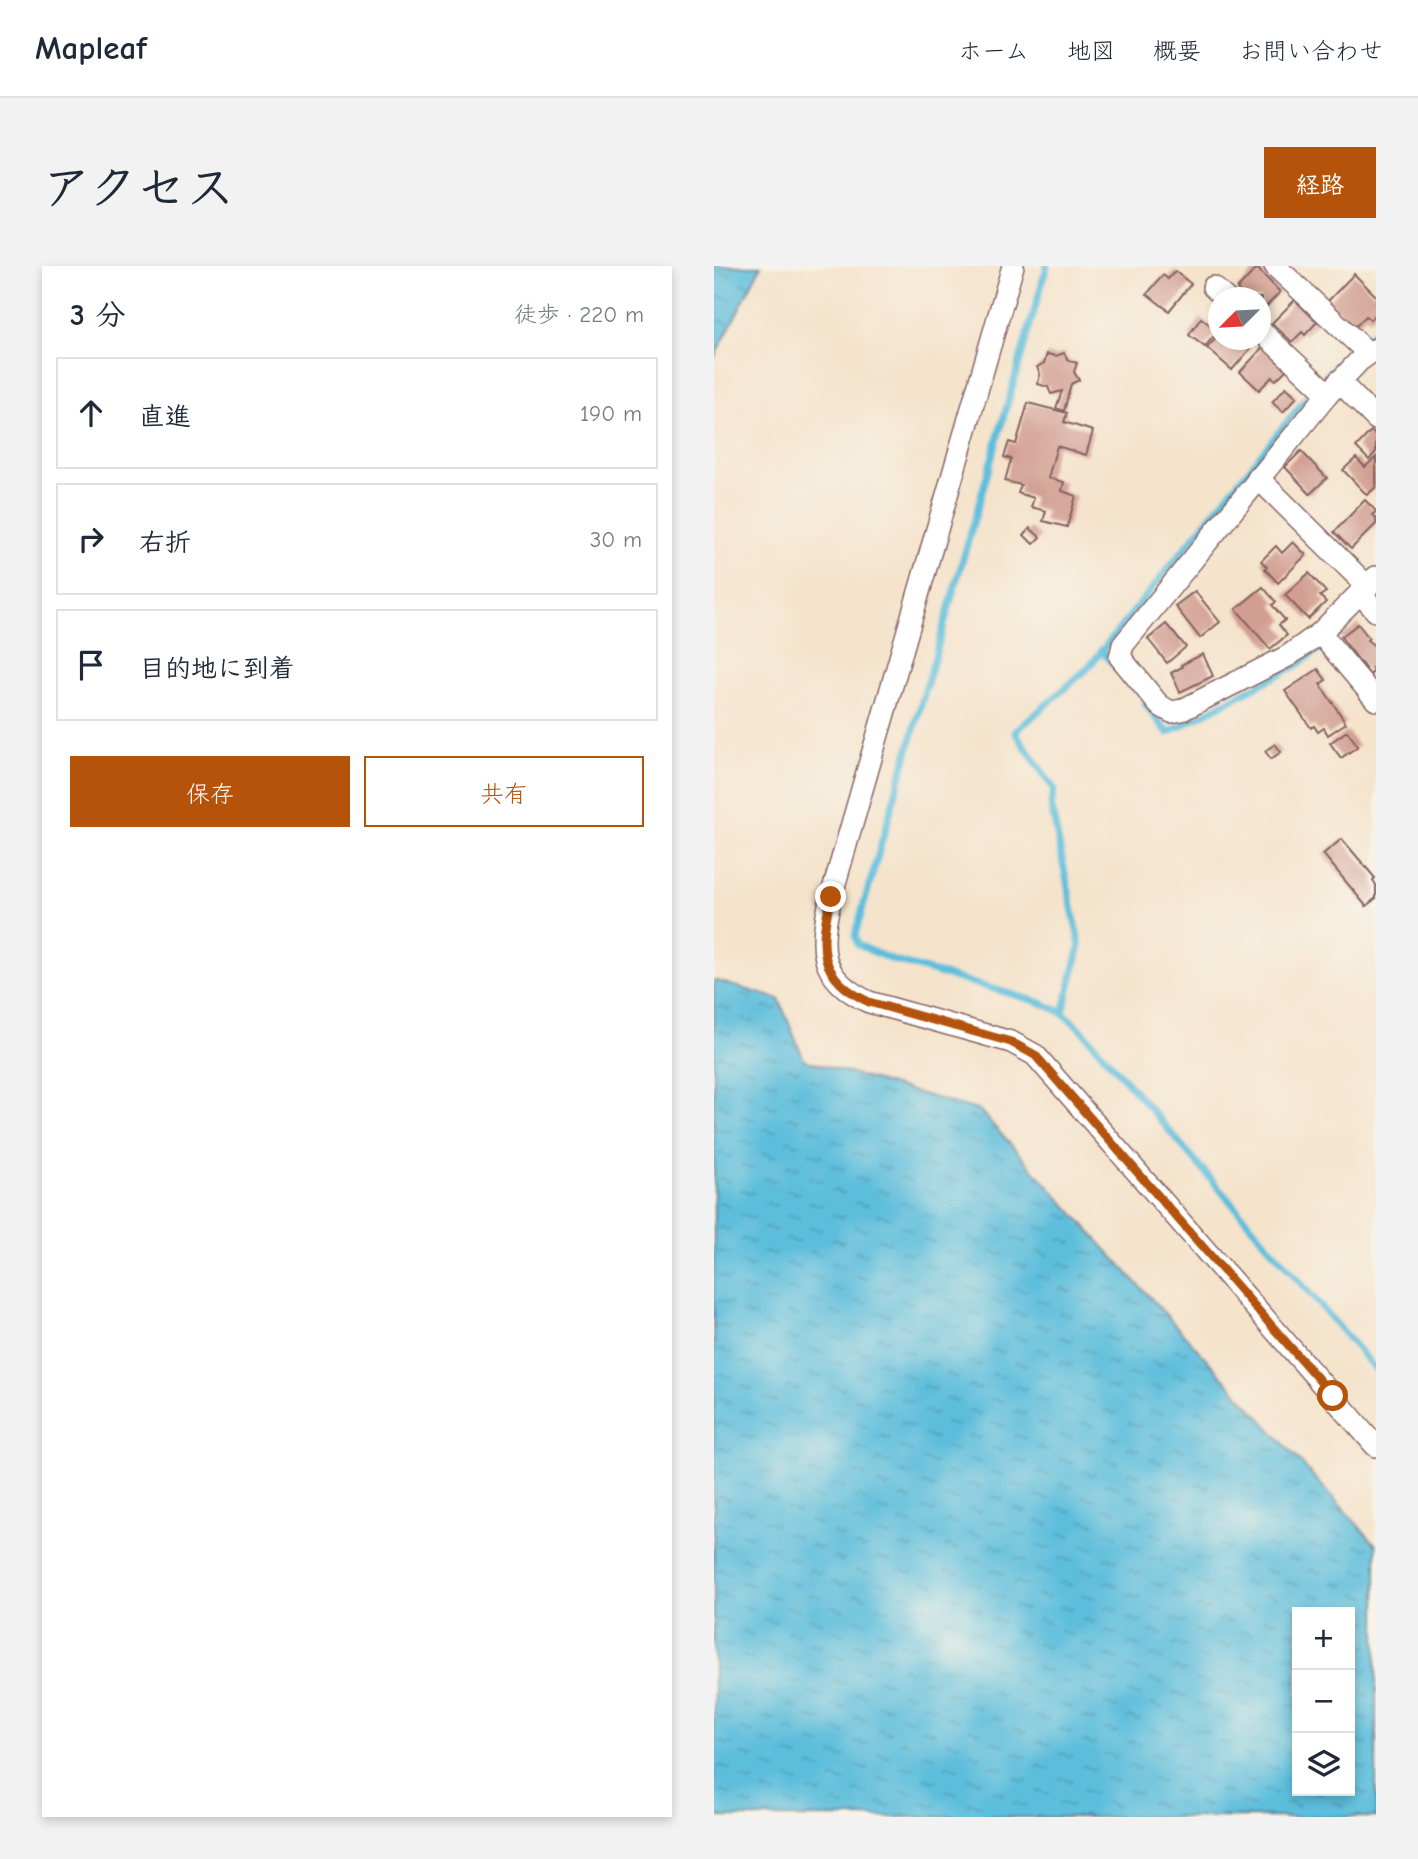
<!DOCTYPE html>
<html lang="ja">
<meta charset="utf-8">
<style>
body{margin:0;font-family:"Comic Neue","Klee One",sans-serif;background:#f2f2f3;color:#1f2937}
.controls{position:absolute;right:21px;bottom:21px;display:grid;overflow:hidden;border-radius:0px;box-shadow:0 4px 10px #0003}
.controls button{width:63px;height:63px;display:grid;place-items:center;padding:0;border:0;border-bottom:2px solid #e0e1e3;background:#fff;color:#1f2937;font:35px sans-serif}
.compass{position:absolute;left:494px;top:21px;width:63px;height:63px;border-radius:50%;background:#fff;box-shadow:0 4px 10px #0003;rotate:246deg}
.stop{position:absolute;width:21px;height:21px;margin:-16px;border:5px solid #b45309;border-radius:50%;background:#fff}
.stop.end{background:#b45309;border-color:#fff;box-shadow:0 2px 7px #0008}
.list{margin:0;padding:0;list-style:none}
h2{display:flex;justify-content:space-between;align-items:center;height:91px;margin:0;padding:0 28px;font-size:30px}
h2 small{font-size:23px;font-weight:400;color:#747a83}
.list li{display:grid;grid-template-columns:46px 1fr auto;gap:21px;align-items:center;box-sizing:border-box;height:112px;margin:0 14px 14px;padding:0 14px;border:2px solid #e0e1e3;border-radius:0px}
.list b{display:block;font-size:26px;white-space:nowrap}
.list em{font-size:23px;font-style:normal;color:#747a83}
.actions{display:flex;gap:14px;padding:21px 28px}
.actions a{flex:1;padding:16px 0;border:2px solid #b45309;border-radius:0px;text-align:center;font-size:24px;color:#b45309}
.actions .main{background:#b45309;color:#fff}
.icon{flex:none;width:38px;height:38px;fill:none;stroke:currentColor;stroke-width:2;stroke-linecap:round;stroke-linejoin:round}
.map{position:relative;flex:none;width:662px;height:1551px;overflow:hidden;border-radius:0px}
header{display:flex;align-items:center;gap:42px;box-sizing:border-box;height:98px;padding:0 35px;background:#fff;border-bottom:2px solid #e0e1e3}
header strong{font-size:33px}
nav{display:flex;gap:38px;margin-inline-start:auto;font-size:24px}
.intro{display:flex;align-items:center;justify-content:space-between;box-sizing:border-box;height:168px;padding:0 42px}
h1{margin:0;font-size:49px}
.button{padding:18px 32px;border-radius:0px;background:#b45309;color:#fff;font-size:24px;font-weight:700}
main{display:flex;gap:42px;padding:0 42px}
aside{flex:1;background:#fff;border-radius:0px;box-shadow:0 4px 10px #0003}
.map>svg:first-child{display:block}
.water{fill:url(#water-ripples);stroke:#546e84;stroke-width:2;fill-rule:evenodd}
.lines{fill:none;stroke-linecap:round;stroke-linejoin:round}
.stream{stroke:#5dbedc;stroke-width:7}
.building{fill:#d29e91}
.street-casing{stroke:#866463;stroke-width:24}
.street{stroke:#fff;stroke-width:21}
.route{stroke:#b45309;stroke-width:9}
</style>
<header>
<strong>Mapleaf</strong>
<nav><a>ホーム</a><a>地図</a><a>概要</a><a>お問い合わせ</a></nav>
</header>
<div class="intro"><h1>アクセス</h1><a class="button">経路</a></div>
<main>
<aside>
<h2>3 分<small>徒歩 · 220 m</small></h2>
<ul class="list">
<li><svg class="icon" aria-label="ahead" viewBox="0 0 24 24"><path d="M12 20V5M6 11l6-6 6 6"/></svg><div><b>直進</b></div><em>190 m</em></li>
<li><svg class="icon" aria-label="right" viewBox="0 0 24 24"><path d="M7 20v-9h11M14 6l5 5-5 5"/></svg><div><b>右折</b></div><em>30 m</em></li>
<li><svg class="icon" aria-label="arrive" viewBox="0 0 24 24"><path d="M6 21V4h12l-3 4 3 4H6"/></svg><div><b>目的地に到着</b></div></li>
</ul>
<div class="actions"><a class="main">保存</a><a>共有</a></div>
</aside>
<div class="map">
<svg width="662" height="1551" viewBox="0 0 662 1551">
<defs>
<pattern id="water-ripples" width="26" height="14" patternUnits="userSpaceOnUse" patternTransform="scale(1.75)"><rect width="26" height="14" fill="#5dbedc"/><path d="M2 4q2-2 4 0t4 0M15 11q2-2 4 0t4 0" fill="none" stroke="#4f9ab3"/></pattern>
</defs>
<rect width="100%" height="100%" fill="#f7f3e8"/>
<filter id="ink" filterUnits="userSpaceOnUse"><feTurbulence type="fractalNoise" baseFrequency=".0143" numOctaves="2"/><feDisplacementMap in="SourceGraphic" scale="14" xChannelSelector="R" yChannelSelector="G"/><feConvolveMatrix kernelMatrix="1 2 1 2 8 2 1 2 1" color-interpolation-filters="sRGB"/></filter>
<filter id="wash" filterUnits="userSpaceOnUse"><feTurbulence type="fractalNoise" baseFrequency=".00686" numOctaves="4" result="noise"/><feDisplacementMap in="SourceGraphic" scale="28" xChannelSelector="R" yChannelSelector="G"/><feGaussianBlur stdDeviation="1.57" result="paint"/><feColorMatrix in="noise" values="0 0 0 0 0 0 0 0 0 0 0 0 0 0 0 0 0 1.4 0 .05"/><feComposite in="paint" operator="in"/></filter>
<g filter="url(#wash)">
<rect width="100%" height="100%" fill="#f5e3cb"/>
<g class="water">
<polygon points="0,0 47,0 0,92"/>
<path d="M0 714 65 733 90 794 266 845 662 1279V1551H0ZM636 1346V1525H583V1346Z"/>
</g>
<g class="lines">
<g class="stream">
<polyline points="333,0 141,669 144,679 178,694 325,736 349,747"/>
<polyline points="653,71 662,65"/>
<polyline points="612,110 632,89"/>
<polyline points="595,129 373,403 301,466 340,523 337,539 366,680 349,747 368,764 662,1104"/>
<polyline points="622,370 640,351"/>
<polyline points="387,384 402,402"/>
<polyline points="431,438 454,467 583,399 608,381"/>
</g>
</g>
<g id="blocks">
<g class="building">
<polygon points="543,2 566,26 547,46 547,32 532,32 523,23"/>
<polygon points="461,5 477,18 455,45 433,28 449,9 454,13"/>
<polygon points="640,8 662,30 662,48 656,54 652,50 641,61 614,35"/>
<polygon points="581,34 603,56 591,69 588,66 578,76 558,57"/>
<polygon points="487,52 504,65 491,81 475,69"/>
<polygon points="505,69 505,74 524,74 536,83 518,104 493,82"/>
<polygon points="551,79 573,103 562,114 558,111 545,124 526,106"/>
<polygon points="350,87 354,94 363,97 360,106 365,114 357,118 350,145 342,142 348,125 337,128 334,121 324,118 326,108 323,101 330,97 333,88 342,90"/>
<polygon points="572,121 583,131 569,146 558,136"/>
<polygon points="314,137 353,147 350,156 379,165 372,189 343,180 334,212 350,216 348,225 362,230 353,261 329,255 332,245 317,241 320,232 304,227 307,219 291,215 297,193 290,191 295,176 302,178"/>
<polygon points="657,165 662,170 662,186 655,194 642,181"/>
<polygon points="587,185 613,212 596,228 571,201"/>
<polygon points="662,191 662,221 653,229 629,204 642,192 651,201"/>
<polygon points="651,234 662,245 659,249 662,252 662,258 637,283 620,266"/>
<polygon points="316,262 326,271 319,278 310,269"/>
<polygon points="579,276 592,289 564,317 551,303 553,301 547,295 562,280 568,287"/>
<polygon points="595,307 612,326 606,330 612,336 594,353 571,329"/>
<polygon points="549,321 562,336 558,339 571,354 565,359 573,369 556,383 522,343"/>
<polygon points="481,325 506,356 486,372 461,340"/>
<polygon points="452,358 472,381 453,397 434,373"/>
<polygon points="644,358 655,372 653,374 662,381 662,399 658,402 660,405 656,409 627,371"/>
<polygon points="489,388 499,410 466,426 457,407 468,401 467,399"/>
<polygon points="604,403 612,414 606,418 632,457 614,469 610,462 604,466 600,460 597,462 571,425"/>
<polygon points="633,465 644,480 627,492 616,477"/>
<polygon points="561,478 567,486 557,493 551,485"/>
<polygon points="628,573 661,612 659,614 662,619 662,632 652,640 609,588"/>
</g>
</g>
</g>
<g filter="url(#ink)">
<use href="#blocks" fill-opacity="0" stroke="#866463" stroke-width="2"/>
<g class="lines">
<defs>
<g id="street">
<path d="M299 0 117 631C105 681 103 712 155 736L297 776 321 789 662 1180"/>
<polyline points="561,0 654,87"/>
<polyline points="499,21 511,32"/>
<polyline points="547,65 614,128"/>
<polyline points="662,83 645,95 614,128 409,379 406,391 445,439 457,446 468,444 574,390 606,367 662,311"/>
<polyline points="625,115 662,153"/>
<polyline points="544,212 654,321"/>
<polyline points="647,328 662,345"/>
<polyline points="606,367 662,434"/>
</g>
</defs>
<use href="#street" class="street-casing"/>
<use href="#street" class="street"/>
</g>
</g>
<g class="lines" filter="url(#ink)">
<path class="route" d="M117 631C105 680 103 712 155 736L297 776 321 789 619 1130"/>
</g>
</svg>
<div class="controls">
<button>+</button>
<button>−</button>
<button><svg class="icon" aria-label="layers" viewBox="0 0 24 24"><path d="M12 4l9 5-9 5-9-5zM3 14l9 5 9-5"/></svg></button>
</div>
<svg class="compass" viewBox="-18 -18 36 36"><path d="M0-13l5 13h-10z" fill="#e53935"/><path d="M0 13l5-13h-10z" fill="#747a83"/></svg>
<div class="stop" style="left:619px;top:1130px"></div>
<div class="stop end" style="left:117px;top:631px"></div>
</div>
</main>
